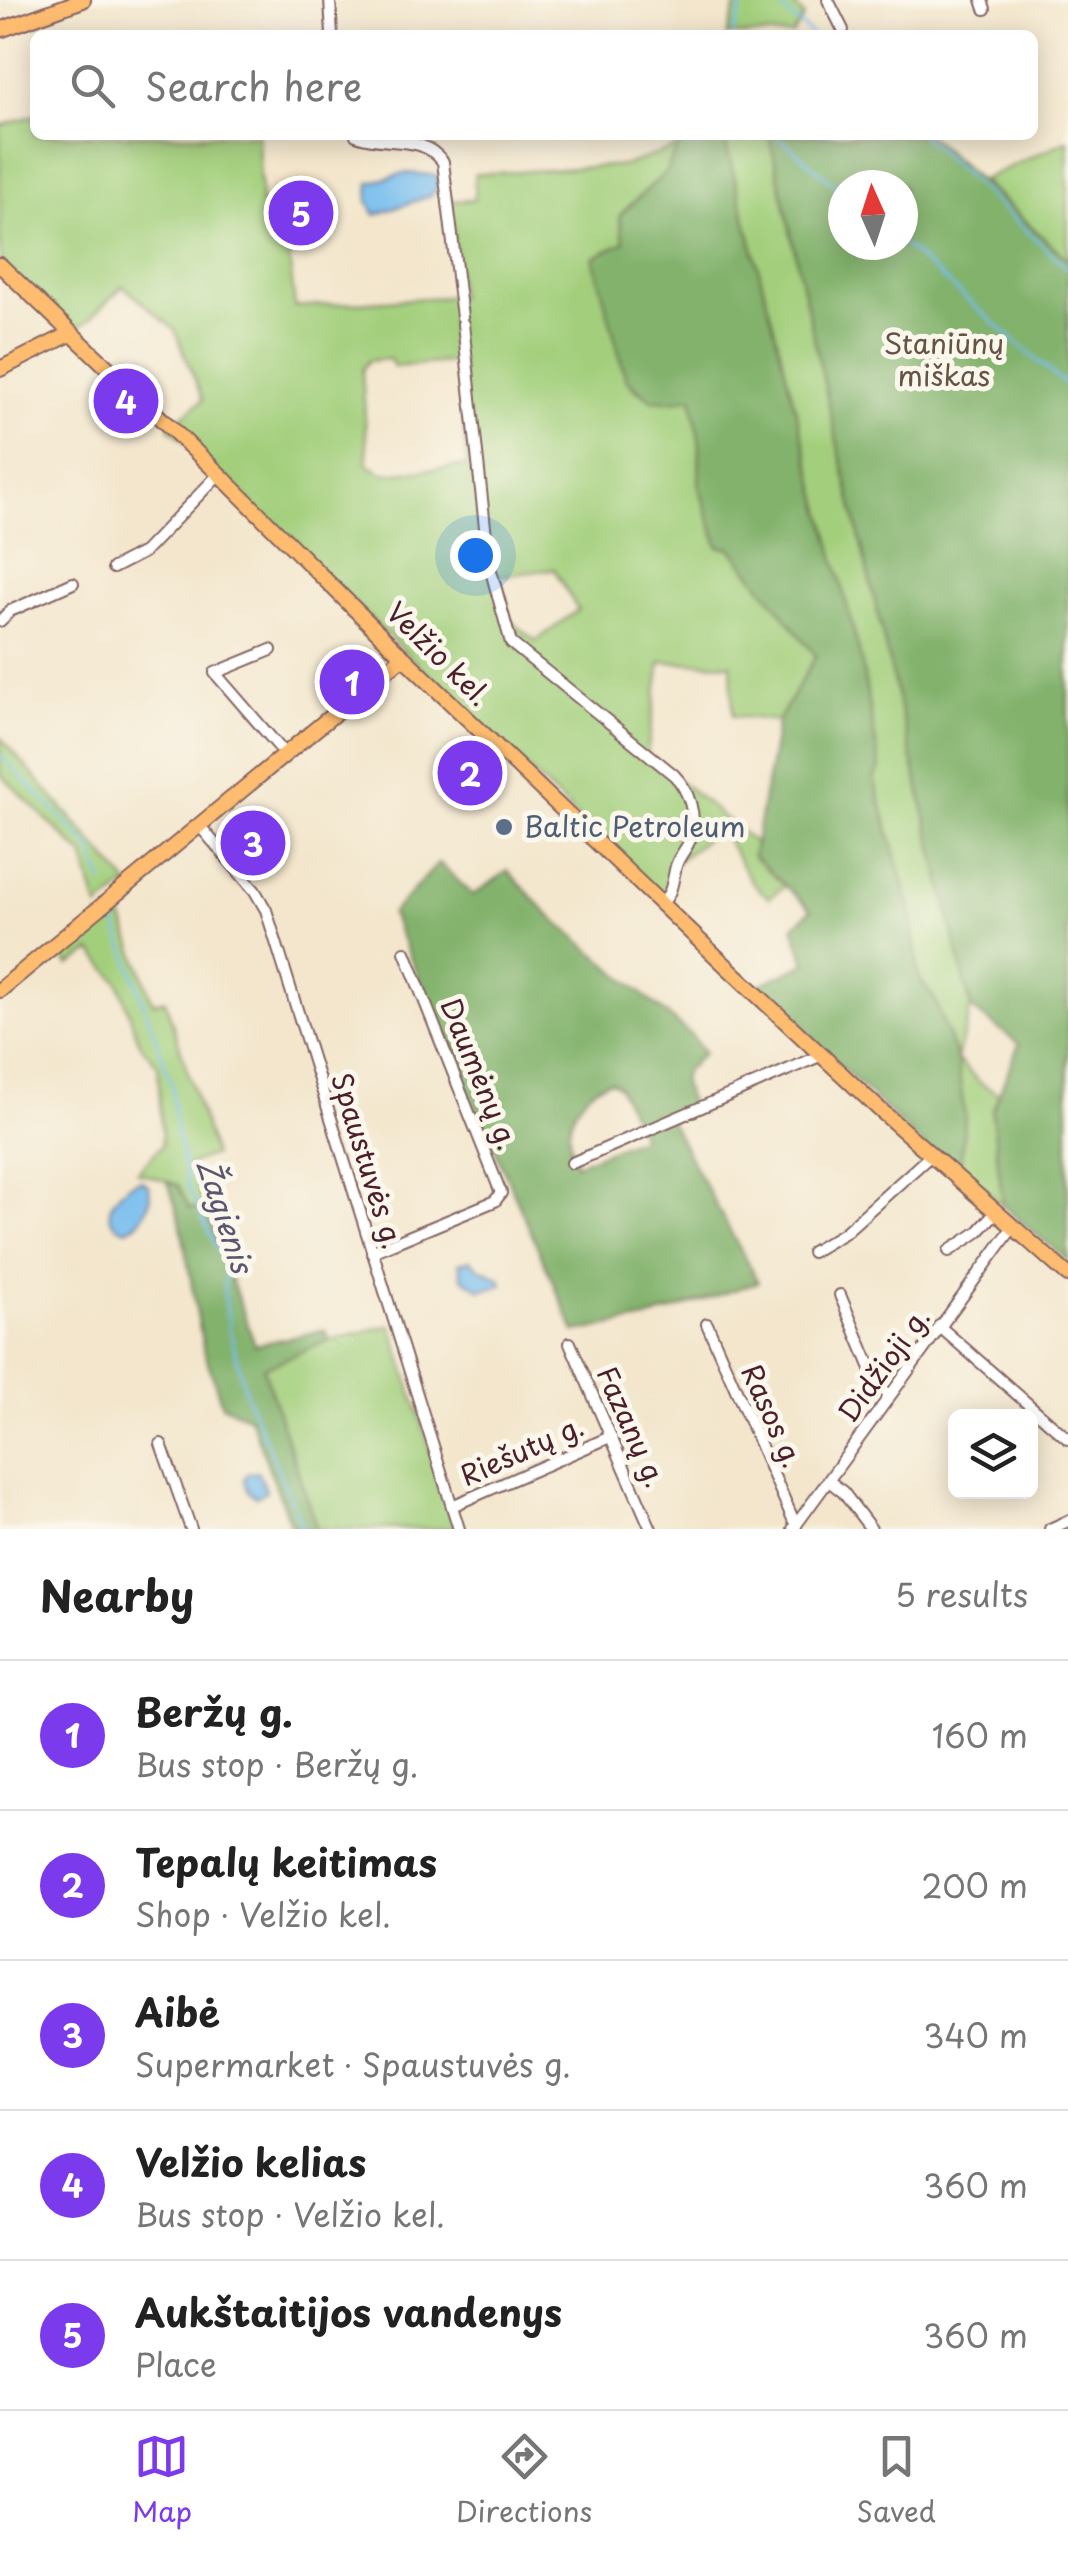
<!DOCTYPE html>
<meta charset="utf-8">
<style>
body{margin:0;font-family:"Playpen Sans",sans-serif;background:#f6f6f6;color:#222}
.controls{position:absolute;right:30px;bottom:30px;display:grid;overflow:hidden;border-radius:15px;box-shadow:0 5px 25px #0003}
.controls button{width:90px;height:90px;display:grid;place-items:center;padding:0;border:0;border-bottom:2px solid #e0e0e0;background:#fff;color:#222;font:50px sans-serif}
.compass{position:absolute;left:828px;top:170px;width:90px;height:90px;border-radius:50%;background:#fff;box-shadow:0 5px 25px #0003;rotate:357deg}
.you{position:absolute;left:475px;top:555px;width:35px;height:35px;margin:-25px;border:8px solid #fff;border-radius:50%;background:#1a73e8;box-shadow:0 0 0 15px #1a73e833}
.badge{display:grid;place-items:center;width:65px;height:65px;border-radius:50%;background:#7c3aed;color:#fff;font-size:32px;font-weight:700}
.pin{position:absolute;translate:-50% -50%;border:5px solid #fff;box-shadow:0 2px 10px #0006}
.list{margin:0;padding:0;list-style:none}
h2{display:flex;justify-content:space-between;align-items:center;height:130px;margin:0;padding:0 40px;font-size:42px}
h2 small{font-size:32px;font-weight:400;color:#767676}
.list li{display:grid;grid-template-columns:65px 1fr auto;gap:30px;align-items:center;box-sizing:border-box;height:150px;padding:0 40px;border-top:2px solid #e0e0e0}
.list b{display:block;font-size:38px;white-space:nowrap}
.list p{margin:0;font-size:32px;white-space:nowrap;color:#767676}
.list em{font-size:32px;font-style:normal;color:#767676}
.icon{flex:none;width:55px;height:55px;fill:none;stroke:currentColor;stroke-width:2;stroke-linecap:round;stroke-linejoin:round}
.map{position:relative;flex:none;width:1068px;height:1529px;overflow:hidden}
.search{position:absolute;background:#fff;box-shadow:0 5px 25px #0003;left:30px;right:30px;top:30px;height:110px;display:flex;align-items:center;gap:25px;box-sizing:border-box;padding:0 35px;border-radius:15px;color:#767676;font-size:38px}
.sheet{height:880px;background:#fff}
nav{display:flex;justify-content:space-around;align-items:center;box-sizing:border-box;height:140px;border-top:2px solid #e0e0e0;background:#fff;font-size:28px;color:#767676}
nav a{display:grid;justify-items:center;gap:5px}
nav .on{color:#7c3aed}
.map>svg:first-child{display:block}
.green{fill:#a3cf7c;stroke:#767754;stroke-width:2.5;fill-rule:evenodd}
.forest{fill:#82b26c;stroke:#66684c;stroke-width:2.5;fill-rule:evenodd}
.water{fill:#77bdee;stroke:#606e8c;stroke-width:2.5}
.lines{fill:none;stroke-linecap:round;stroke-linejoin:round}
.stream{stroke:#77bdee;stroke-width:2.5}
.minor-casing{stroke:#856563;stroke-width:14}
.major-casing{stroke:#856563;stroke-width:18}
.minor{stroke:#fff;stroke-width:10}
.major{stroke:#fdbc70;stroke-width:14}
.service-dot{fill:#5c6f8a;stroke:#fbf7ec;stroke-width:4}
.labels{text-anchor:middle;stroke-width:10;stroke-linejoin:round;paint-order:stroke}
.park-label{font-size:28px;fill:#655443;stroke:#fbf7ec}
.street-label{font-size:28px;fill:#4a1f2b;stroke:#fbf7ec}
.service-label{font-size:28px;fill:#4e5e75;stroke:#fbf7ec;text-anchor:start}
.water-label{font-size:30px;font-style:italic;fill:#5a566f;stroke:#fbf7ec}
</style>
<div class="map">
<svg width="1068" height="1529" viewBox="0 0 1068 1529">
<rect width="100%" height="100%" fill="#fbf7ec"/>
<filter id="ink" filterUnits="userSpaceOnUse"><feTurbulence type="fractalNoise" baseFrequency=".01" numOctaves="2"/><feDisplacementMap in="SourceGraphic" scale="20" xChannelSelector="R" yChannelSelector="G"/><feConvolveMatrix kernelMatrix="1 2 1 2 8 2 1 2 1" color-interpolation-filters="sRGB"/></filter>
<filter id="wash" filterUnits="userSpaceOnUse"><feTurbulence type="fractalNoise" baseFrequency=".0048" numOctaves="4" result="noise"/><feDisplacementMap in="SourceGraphic" scale="40" xChannelSelector="R" yChannelSelector="G"/><feGaussianBlur stdDeviation="2.25" result="paint"/><feColorMatrix in="noise" values="0 0 0 0 0 0 0 0 0 0 0 0 0 0 0 0 0 1.4 0 .05"/><feComposite in="paint" operator="in"/></filter>
<g filter="url(#wash)">
<rect width="100%" height="100%" fill="#f3e6cc"/>
<g class="green">
<polygon points="738,0 791,0 804,17 793,35 727,35"/>
<path d="M35 115V135H258L261 203 283 205 295 307 459 296 450 201 474 200 475 174 625 165 678 147 666 172 619 216C621 226 624 237 624 247 622 305 590 420 692 396L700 445 699 487 718 546 731 548 816 656 778 721 733 716 731 664 661 662 647 754 755 843 753 856 785 886 769 898 752 883 720 828 674 864 670 889 661 896 169 427 203 400 175 330 123 286 89 320 70 334 0 262V126ZM390 359 394 367 461 361 467 466 385 474 368 465 362 370 368 361ZM554 569 578 610 536 641 511 622 499 576Z"/>
<polygon points="718,135 769,135 839,450 971,1008 957,1059 980,1083 999,1094 992,1112 1003,1206 960,1166 965,1116 934,998 919,978 910,906 874,779 880,768 861,659 726,145"/>
<polygon points="1068,140 1068,260 981,180"/>
<polygon points="0,737 129,884 98,908 83,855 0,774"/>
<polygon points="115,908 123,919 153,1003 165,1000 214,1155 190,1164 205,1209 189,1208 178,1185 137,1172 162,1145 158,1066 139,1043 119,983 92,951 69,965 60,954"/>
<polygon points="391,1325 455,1529 317,1529 263,1367 330,1340"/>
</g>
<g class="forest">
<polygon points="695,135 718,135 726,145 861,659 880,768 874,779 910,906 919,978 934,998 957,1059 965,1116 960,1166 938,1160 757,986 806,963 793,927 811,910 753,856 778,721 816,656 731,548 719,547 699,487 700,445 692,397 673,401 652,400 626,379 593,258 624,242 619,216 666,172 678,147"/>
<path d="M769 135H928L1068 260V1261L1003 1206 992 1111 1019 1044 971 1008 839 450ZM903 185V245H843V185Z"/>
<path d="M439 863 473 895 508 871 548 914 692 1036 704 1053C683 1073 676 1074 690 1102L687 1110 669 1119 758 1282 647 1319 575 1332 391 914ZM611 1081 619 1087 642 1137 576 1164C573 1154 568 1141 569 1130 572 1108 590 1085 611 1081Z"/>
<polygon points="168,1182 178,1185 189,1208 205,1209 255,1345 324,1330 330,1340 263,1368 317,1529 292,1529 250,1418 222,1405 203,1347 180,1220"/>
</g>
<g class="water">
<polygon points="404,173 434,175 439,179 438,187 430,196 375,215 368,201 370,183"/>
<path d="M141 1180 149 1186C153 1204 143 1221 127 1230 92 1220 117 1187 141 1180Z"/>
<polygon points="471,1260 479,1268 500,1278 502,1285 481,1290 462,1278 459,1263"/>
<polygon points="258,1472 266,1491 256,1497 248,1491 244,1479 248,1473"/>
</g>
<g class="lines">
<g class="stream">
<polyline points="773,0 812,35"/>
<polyline points="733,35 744,0"/>
<polyline points="769,135 778,136 843,192"/>
<polyline points="922,135 1068,268"/>
<polyline points="903,244 1068,387"/>
<polyline points="0,755 91,848 103,883"/>
<polyline points="112,912 172,1085 175,1122 188,1187 226,1268 224,1287 229,1327 246,1394 303,1529"/>
</g>
</g>
</g>
<g filter="url(#ink)">
<g class="lines">
<defs>
<g id="minor">
<polyline points="330,0 332,35"/>
<polyline points="828,0 843,30"/>
<polyline points="982,0 985,9"/>
<path d="M356 135C385 147 421 132 443 162L462 317"/>
<path d="M463 324 489 564 511 643 674 775C689 790 697 816 691 837 688 848 679 855 676 866 672 881 673 893 661 904"/>
<polyline points="113,568 144,552 219,474"/>
<polyline points="0,621 10,611 73,583"/>
<polyline points="271,650 215,673 285,754"/>
<polyline points="199,825 255,891 266,910 459,1529"/>
<polyline points="572,1163 822,1055"/>
<polyline points="949,1251 978,1232 996,1212"/>
<polyline points="372,1252 495,1201 501,1193 405,952"/>
<polyline points="812,1252 844,1233 931,1155"/>
<polyline points="840,1295 878,1385 889,1395"/>
<polyline points="707,1324 796,1526"/>
<polyline points="939,1326 1068,1439"/>
<polyline points="570,1343 651,1529"/>
<polyline points="161,1444 191,1529"/>
<polyline points="829,1481 843,1492 871,1529"/>
<polyline points="452,1506 610,1437"/>
<polyline points="793,1529 1013,1227"/>
<polyline points="1050,1529 1068,1521"/>
</g>
<g id="major">
<polyline points="0,30 83,0"/>
<polyline points="0,265 219,474 403,657 722,962 878,1108 1068,1275"/>
<polyline points="0,369 70,334"/>
<polyline points="0,990 403,657"/>
</g>
</defs>
<use href="#minor" class="minor-casing"/>
<use href="#major" class="major-casing"/>
<use href="#minor" class="minor"/>
<use href="#major" class="major"/>
</g>
</g>
<circle class="service-dot" cx="504" cy="827" r="10"/>
<g class="labels">
<g class="park-label">
<text x="944" y="354">Staniūnų<tspan x="944" dy="32">miškas</tspan></text>
</g>
<g class="street-label">
<text transform="translate(438 654) rotate(45)" y="10">Velžio kel.</text>
<text transform="translate(479 1074) rotate(68)" y="10">Daumėnų g.</text>
<text transform="translate(367 1161) rotate(73)" y="10">Spaustuvės g.</text>
<text transform="translate(884 1365) rotate(-54)" y="10">Didžioji g.</text>
<text transform="translate(772 1416) rotate(66)" y="10">Rasos g.</text>
<text transform="translate(631 1427) rotate(66)" y="10">Fazanų g.</text>
<text transform="translate(522 1451) rotate(-24)" y="10">Riešutų g.</text>
</g>
<g class="service-label">
<text x="524" y="837">Baltic Petroleum</text>
</g>
<g class="water-label">
<text transform="translate(224 1216) rotate(72)" y="10">Žagienis</text>
</g>
</g>
</svg>
<div class="controls">
<button><svg class="icon" aria-label="layers" viewBox="0 0 24 24"><path d="M12 4l9 5-9 5-9-5zM3 14l9 5 9-5"/></svg></button>
</div>
<svg class="compass" viewBox="-18 -18 36 36"><path d="M0-13l5 13h-10z" fill="#e53935"/><path d="M0 13l5-13h-10z" fill="#767676"/></svg>
<div class="you"></div>
<div class="pin badge" style="left:352px;top:682px">1</div>
<div class="pin badge" style="left:470px;top:773px">2</div>
<div class="pin badge" style="left:253px;top:843px">3</div>
<div class="pin badge" style="left:126px;top:401px">4</div>
<div class="pin badge" style="left:301px;top:213px">5</div>
<div class="search"><svg class="icon" aria-label="search" viewBox="0 0 24 24"><circle cx="10" cy="10" r="6"/><path d="M15 15l6 6"/></svg>Search here</div>
</div>
<section class="sheet">
<h2>Nearby<small>5 results</small></h2>
<ul class="list">
<li><span class="badge">1</span><div><b>Beržų g.</b><p>Bus stop · Beržų g.</p></div><em>160 m</em></li>
<li><span class="badge">2</span><div><b>Tepalų keitimas</b><p>Shop · Velžio kel.</p></div><em>200 m</em></li>
<li><span class="badge">3</span><div><b>Aibė</b><p>Supermarket · Spaustuvės g.</p></div><em>340 m</em></li>
<li><span class="badge">4</span><div><b>Velžio kelias</b><p>Bus stop · Velžio kel.</p></div><em>360 m</em></li>
<li><span class="badge">5</span><div><b>Aukštaitijos vandenys</b><p>Place</p></div><em>360 m</em></li>
</ul>
</section>
<nav>
<a class="on"><svg class="icon" aria-label="map" viewBox="0 0 24 24"><path d="M3 6l6-2 6 2 6-2v14l-6 2-6-2-6 2zM9 4v14M15 6v14"/></svg>Map</a>
<a><svg class="icon" aria-label="directions" viewBox="0 0 24 24"><path d="M12 3l9 9-9 9-9-9zM9 14v-3h6M13 9l2 2-2 2"/></svg>Directions</a>
<a><svg class="icon" aria-label="saved" viewBox="0 0 24 24"><path d="M7 4h10v16l-5-4-5 4z"/></svg>Saved</a>
</nav>
